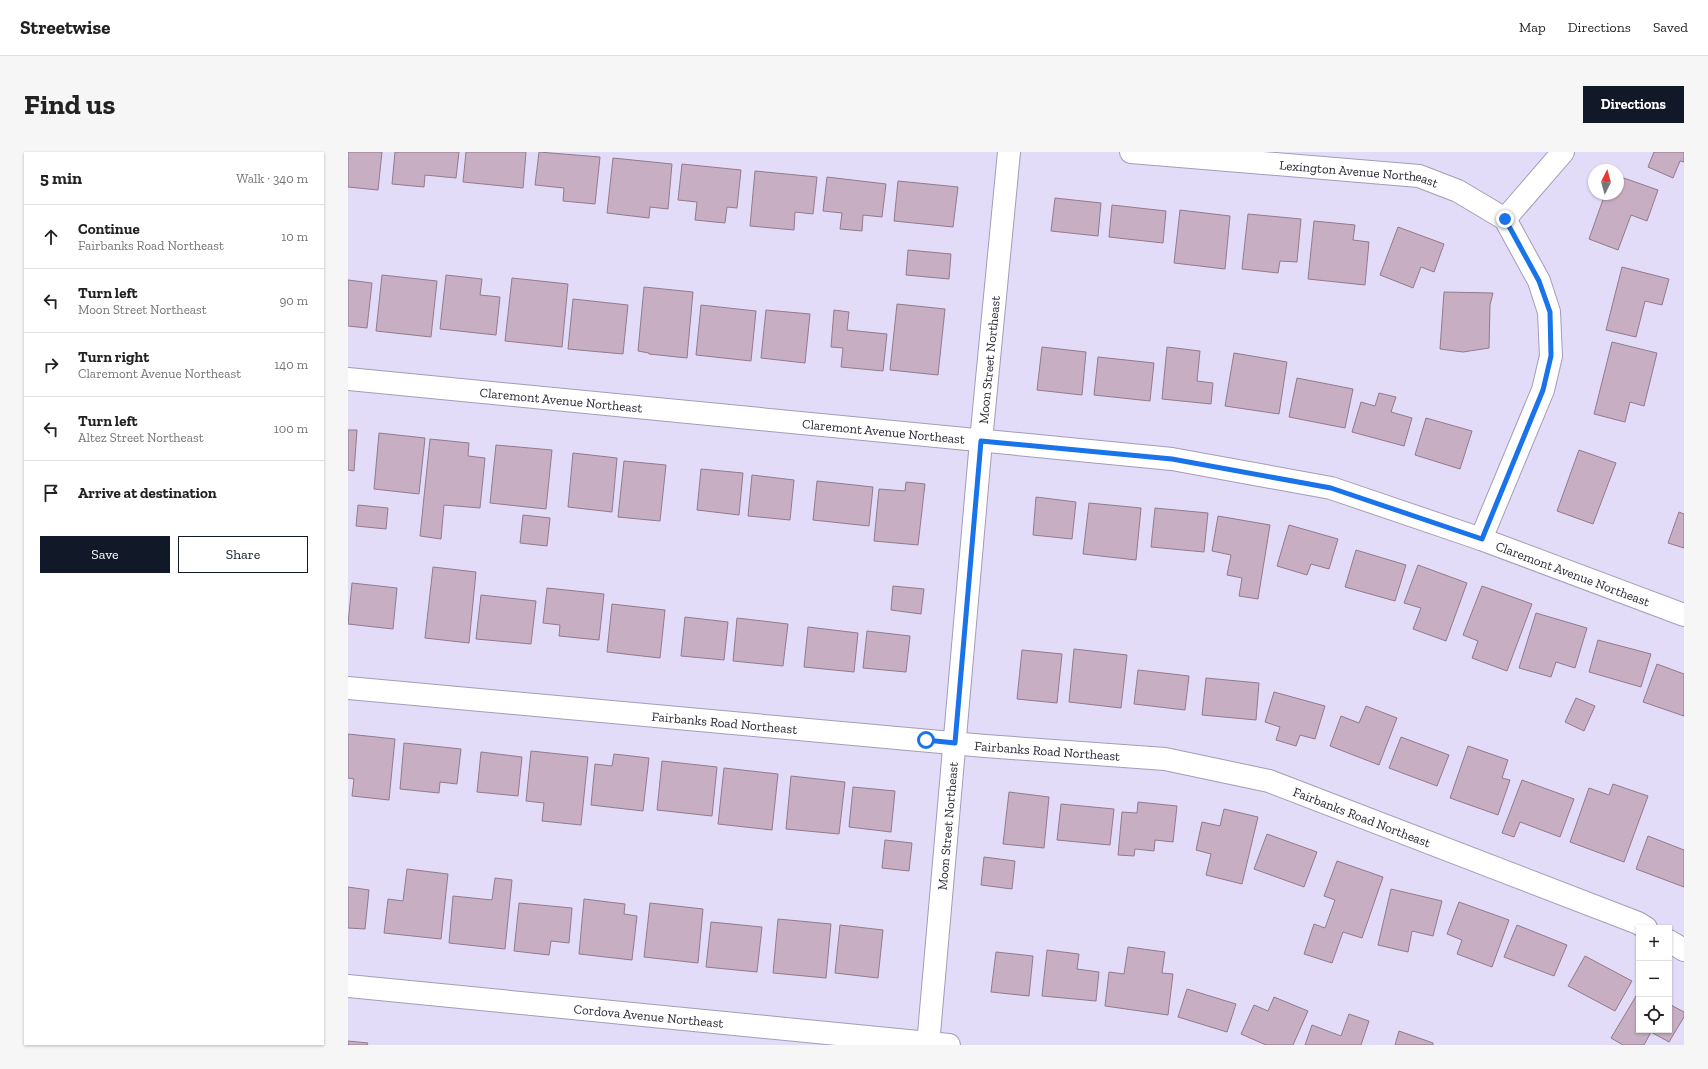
<!DOCTYPE html>
<meta charset="utf-8">
<style>
body{margin:0;font-family:"Zilla Slab",serif;background:#f6f6f6;color:#222}
.controls{position:absolute;right:12px;bottom:12px;display:grid;overflow:hidden;border-radius:0px;box-shadow:0 1px 3px #0004}
.controls button{width:36px;height:36px;display:grid;place-items:center;padding:0;border:0;border-bottom:1px solid #e0e0e0;background:#fff;color:#222;font:20px sans-serif}
.compass{position:absolute;left:1240px;top:12px;width:36px;height:36px;border-radius:50%;background:#fff;box-shadow:0 1px 3px #0004;rotate:6deg}
.stop{position:absolute;width:12px;height:12px;margin:-9px;border:3px solid #1a73e8;border-radius:50%;background:#fff}
.stop.end{background:#1a73e8;border-color:#fff;box-shadow:0 1px 4px #0008}
.list{margin:0;padding:0;list-style:none}
h2{display:flex;justify-content:space-between;align-items:center;height:52px;margin:0;padding:0 16px;font-size:17px}
h2 small{font-size:13px;font-weight:400;color:#767676}
.list li{display:grid;grid-template-columns:26px 1fr auto;gap:12px;align-items:center;box-sizing:border-box;height:64px;padding:0 16px;border-top:1px solid #e0e0e0}
.list b{display:block;font-size:15px;white-space:nowrap}
.list p{margin:0;font-size:13px;white-space:nowrap;color:#767676}
.list em{font-size:13px;font-style:normal;color:#767676}
.actions{display:flex;gap:8px;padding:12px 16px}
.actions a{flex:1;padding:9px 0;border:1px solid #111827;border-radius:0px;text-align:center;font-size:14px;color:#111827}
.actions .main{background:#111827;color:#fff}
.icon{flex:none;width:22px;height:22px;fill:none;stroke:currentColor;stroke-width:2;stroke-linecap:round;stroke-linejoin:round}
.map{position:relative;flex:none;width:1336px;height:893px;overflow:hidden;border-radius:0px}
header{display:flex;align-items:center;gap:24px;box-sizing:border-box;height:56px;padding:0 20px;background:#fff;border-bottom:1px solid #e0e0e0}
header strong{font-size:19px}
nav{display:flex;gap:22px;margin-inline-start:auto;font-size:14px}
.intro{display:flex;align-items:center;justify-content:space-between;box-sizing:border-box;height:96px;padding:0 24px}
h1{margin:0;font-size:28px}
.button{padding:10px 18px;border-radius:0px;background:#111827;color:#fff;font-size:14px;font-weight:700}
main{display:flex;gap:24px;padding:0 24px}
aside{flex:1;background:#fff;border-radius:0px;box-shadow:0 1px 3px #0004}
.map>svg:first-child{display:block}
.building{fill:#c7aec2;stroke:#927a8d}
.lines{fill:none;stroke-linecap:round;stroke-linejoin:round}
.minor-casing{stroke:#a39cb7;stroke-width:24}
.tertiary-casing{stroke:#a39cb7;stroke-width:24}
.minor{stroke:#fff;stroke-width:22}
.tertiary{stroke:#fff;stroke-width:22}
.route{stroke:#1a73e8;stroke-width:5}
.labels{text-anchor:middle;stroke-width:3;stroke-linejoin:round;paint-order:stroke}
.street-label{font-size:13px;fill:#292731;stroke:#efecfd}
</style>
<header>
<strong>Streetwise</strong>
<nav><a>Map</a><a>Directions</a><a>Saved</a></nav>
</header>
<div class="intro"><h1>Find us</h1><a class="button">Directions</a></div>
<main>
<aside>
<h2>5 min<small>Walk · 340 m</small></h2>
<ul class="list">
<li><svg class="icon" aria-label="ahead" viewBox="0 0 24 24"><path d="M12 20V5M6 11l6-6 6 6"/></svg><div><b>Continue</b><p>Fairbanks Road Northeast</p></div><em>10 m</em></li>
<li><svg class="icon" aria-label="left" viewBox="0 0 24 24"><path d="M17 20v-9H6M10 6l-5 5 5 5"/></svg><div><b>Turn left</b><p>Moon Street Northeast</p></div><em>90 m</em></li>
<li><svg class="icon" aria-label="right" viewBox="0 0 24 24"><path d="M7 20v-9h11M14 6l5 5-5 5"/></svg><div><b>Turn right</b><p>Claremont Avenue Northeast</p></div><em>140 m</em></li>
<li><svg class="icon" aria-label="left" viewBox="0 0 24 24"><path d="M17 20v-9H6M10 6l-5 5 5 5"/></svg><div><b>Turn left</b><p>Altez Street Northeast</p></div><em>100 m</em></li>
<li><svg class="icon" aria-label="arrive" viewBox="0 0 24 24"><path d="M6 21V4h12l-3 4 3 4H6"/></svg><div><b>Arrive at destination</b></div></li>
</ul>
<div class="actions"><a class="main">Save</a><a>Share</a></div>
</aside>
<div class="map">
<svg width="1336" height="893" viewBox="0 0 1336 893">
<rect width="100%" height="100%" fill="#e3dcf9"/>
<g class="building">
<polygon points="0,0 34,0 30,38 0,35"/>
<polygon points="47,0 111,0 108,26 77,23 76,35 44,32"/>
<polygon points="118,0 178,0 175,36 115,30"/>
<polygon points="191,0 252,5 247,52 215,49 216,36 187,33"/>
<polygon points="1306,0 1336,0 1336,10 1332,9 1325,26 1300,15"/>
<polygon points="265,6 324,12 320,57 302,55 301,66 259,61"/>
<polygon points="334,12 393,18 389,56 379,55 377,71 347,68 349,50 330,48"/>
<polygon points="407,19 469,25 465,62 447,60 446,78 402,74"/>
<polygon points="1270,24 1310,38 1299,69 1283,63 1270,98 1241,87 1257,42 1270,42"/>
<polygon points="479,25 538,32 534,65 515,63 514,79 492,77 494,61 475,59"/>
<polygon points="550,29 610,35 605,75 546,69"/>
<polygon points="707,46 753,51 750,84 703,79"/>
<polygon points="764,53 818,59 815,91 761,85"/>
<polygon points="832,58 882,64 877,117 826,111"/>
<polygon points="900,62 953,67 949,110 932,109 930,121 894,117"/>
<polygon points="966,69 1007,73 1005,88 1021,90 1017,133 960,127"/>
<polygon points="1050,75 1096,92 1086,120 1073,115 1065,136 1032,123"/>
<polygon points="560,98 603,102 601,127 558,123"/>
<polygon points="1274,115 1321,127 1314,153 1297,149 1288,185 1258,178"/>
<polygon points="34,123 89,129 83,185 28,179"/>
<polygon points="98,123 134,127 132,143 152,145 148,183 92,177"/>
<polygon points="164,126 220,132 214,195 157,189"/>
<polygon points="0,128 24,131 19,176 0,174"/>
<polygon points="296,135 345,140 339,206 301,202 301,201 290,199"/>
<polygon points="1096,140 1145,141 1142,153 1141,196 1115,200 1092,197"/>
<polygon points="225,147 280,153 275,202 220,197"/>
<polygon points="549,152 597,157 590,223 542,218"/>
<polygon points="353,153 408,159 403,209 348,203"/>
<polygon points="418,158 462,162 457,211 413,206"/>
<polygon points="486,158 501,160 499,178 539,182 535,219 493,215 495,196 483,195"/>
<polygon points="1264,190 1309,201 1296,254 1282,250 1277,270 1246,262"/>
<polygon points="694,195 738,200 734,243 689,238"/>
<polygon points="819,195 852,199 849,229 865,231 863,252 814,247"/>
<polygon points="886,201 939,210 931,262 877,254"/>
<polygon points="750,205 806,211 802,249 746,243"/>
<polygon points="949,226 1005,237 997,276 941,265"/>
<polygon points="1031,241 1048,245 1043,260 1064,266 1056,294 1004,280 1013,250 1027,254"/>
<polygon points="1078,266 1124,279 1112,317 1067,303"/>
<polygon points="0,278 9,278 6,319 0,318"/>
<polygon points="31,281 77,286 71,342 26,337"/>
<polygon points="82,287 121,291 120,304 137,306 132,356 96,353 93,387 72,384"/>
<polygon points="148,293 204,298 198,357 142,351"/>
<polygon points="1231,298 1268,311 1245,372 1209,359"/>
<polygon points="225,301 269,306 264,360 220,355"/>
<polygon points="276,309 318,313 312,369 270,365"/>
<polygon points="353,317 395,321 391,363 349,358"/>
<polygon points="404,323 446,328 442,368 400,364"/>
<polygon points="469,329 525,335 521,374 465,368"/>
<polygon points="558,330 577,332 570,393 526,389 531,337 557,339"/>
<polygon points="688,345 728,350 724,387 685,383"/>
<polygon points="741,351 793,356 788,408 735,402"/>
<polygon points="10,353 40,356 38,377 8,374"/>
<polygon points="807,356 860,361 856,400 803,395"/>
<polygon points="1331,360 1336,362 1336,396 1320,391"/>
<polygon points="175,363 202,366 199,394 172,391"/>
<polygon points="870,364 922,373 910,447 891,444 894,426 879,423 883,403 864,399"/>
<polygon points="941,373 990,387 981,417 963,412 959,423 929,414"/>
<polygon points="1008,398 1058,413 1047,449 997,435"/>
<polygon points="1070,413 1119,431 1098,489 1065,477 1073,456 1056,451"/>
<polygon points="85,415 128,420 121,491 77,486"/>
<polygon points="4,431 49,436 45,477 0,472"/>
<polygon points="545,434 576,437 573,462 543,458"/>
<polygon points="1134,434 1184,452 1159,519 1124,506 1130,489 1115,483"/>
<polygon points="199,436 256,442 251,488 211,484 212,473 195,471"/>
<polygon points="133,443 188,449 183,492 128,487"/>
<polygon points="264,452 317,458 312,506 259,500"/>
<polygon points="1188,461 1239,476 1227,516 1208,510 1203,525 1171,516"/>
<polygon points="337,465 380,470 376,508 333,504"/>
<polygon points="389,466 440,472 435,514 385,509"/>
<polygon points="460,475 510,481 506,520 456,515"/>
<polygon points="519,479 562,484 558,520 515,516"/>
<polygon points="1250,488 1303,502 1293,535 1241,520"/>
<polygon points="726,497 779,503 773,556 721,550"/>
<polygon points="674,498 714,502 709,551 669,547"/>
<polygon points="1309,512 1336,522 1336,564 1295,550"/>
<polygon points="790,518 841,524 837,558 786,552"/>
<polygon points="858,526 911,531 908,568 854,563"/>
<polygon points="926,540 977,554 967,587 952,583 948,594 928,588 932,575 917,570"/>
<polygon points="1228,546 1247,554 1236,579 1217,570"/>
<polygon points="1018,554 1049,566 1031,613 982,594 993,564 1011,571"/>
<polygon points="0,582 47,587 41,648 4,644 6,627 0,626"/>
<polygon points="1053,585 1101,603 1089,634 1041,616"/>
<polygon points="56,591 113,597 109,632 92,630 91,641 52,637"/>
<polygon points="1120,594 1160,608 1154,626 1162,628 1150,663 1102,646"/>
<polygon points="183,599 240,605 233,673 194,669 196,651 178,649"/>
<polygon points="133,600 174,605 170,644 129,640"/>
<polygon points="266,602 301,606 295,659 243,653 247,612 264,614"/>
<polygon points="314,609 369,615 364,664 309,658"/>
<polygon points="376,616 430,622 424,678 370,672"/>
<polygon points="443,624 497,630 491,682 438,677"/>
<polygon points="1174,628 1226,647 1212,685 1172,670 1166,685 1154,681"/>
<polygon points="1265,632 1300,644 1276,710 1222,690 1241,636 1261,643"/>
<polygon points="505,635 547,639 543,680 501,675"/>
<polygon points="661,640 701,645 696,696 655,692"/>
<polygon points="790,650 829,654 825,690 807,688 806,699 787,697 786,704 770,703 774,660 789,661"/>
<polygon points="713,652 766,657 762,693 709,688"/>
<polygon points="876,657 910,665 894,732 858,723 863,702 848,698 854,670 872,674"/>
<polygon points="919,682 969,700 956,735 906,717"/>
<polygon points="1300,684 1336,698 1336,735 1288,717"/>
<polygon points="537,688 564,691 561,719 534,716"/>
<polygon points="636,705 667,709 664,737 633,733"/>
<polygon points="989,709 1035,725 1014,786 995,780 984,811 956,802 966,772 977,776 987,748 976,744"/>
<polygon points="59,717 100,722 93,787 36,781 40,747 55,749"/>
<polygon points="147,726 164,728 157,797 101,791 105,744 144,748"/>
<polygon points="0,735 21,738 17,777 0,776"/>
<polygon points="1043,737 1094,749 1085,784 1064,779 1060,800 1030,793"/>
<polygon points="236,747 277,752 276,762 289,764 284,808 231,802"/>
<polygon points="1111,750 1161,768 1144,815 1109,802 1114,788 1099,782"/>
<polygon points="171,751 224,756 221,791 203,789 201,803 166,799"/>
<polygon points="302,751 355,757 350,811 296,805"/>
<polygon points="430,767 483,772 478,826 425,821"/>
<polygon points="363,770 414,775 409,820 358,815"/>
<polygon points="492,773 535,778 530,826 487,821"/>
<polygon points="1169,773 1219,793 1206,824 1156,805"/>
<polygon points="780,795 817,800 814,821 825,822 820,863 757,854 761,820 776,822"/>
<polygon points="699,798 731,802 729,817 751,820 748,849 694,844"/>
<polygon points="648,800 685,804 681,844 643,840"/>
<polygon points="1237,804 1284,829 1267,859 1220,834"/>
<polygon points="839,837 888,852 879,880 830,865"/>
<polygon points="1291,839 1291,878 1321,878 1321,852 1336,860 1336,865 1321,890 1303,880 1296,893 1275,893 1263,886"/>
<polygon points="926,845 960,859 945,893 918,893 893,882 906,853 920,859"/>
<polygon points="1001,862 1021,869 1013,893 957,893 964,873 993,884"/>
<polygon points="1051,879 1085,891 1085,893 1047,893"/>
<polygon points="0,889 20,891 19,893 0,893"/>
</g>
<g class="lines">
<defs>
<g id="minor">
<path id="s1" d="M783 0 1071 24 1110 39 1157 67 1191 129 1201 160 1203 204 1195 238 1133 387"/>
<polyline points="1157,67 1215,0"/>
<path id="s2" d="M0 227 824 307 983 336 1133 387 1336 463"/>
<path id="s3" d="M0 536 637 594 817 607 921 629 1290 771 1298 776"/>
<polyline points="1321,789 1336,798"/>
<path id="s4" d="M0 834 601 893"/>
</g>
<g id="tertiary">
<path id="s5" d="M580 893 633 289 661 0"/>
</g>
</defs>
<use href="#minor" class="minor-casing"/>
<use href="#tertiary" class="tertiary-casing"/>
<use href="#minor" class="minor"/>
<use href="#tertiary" class="tertiary"/>
</g>
<g class="lines">
<polyline class="route" points="578,588 607,591 633,289 824,307 983,336 1134,387 1195,238 1203,204 1202,160 1191,129 1157,67"/>
</g>
<g class="labels">
<g class="street-label">
<text dy="5" stroke="none"><textPath href="#s1" startOffset="229">Lexington Avenue Northeast</textPath></text>
<text dy="5" stroke="none"><textPath href="#s5" startOffset="688">Moon Street Northeast</textPath></text>
<text dy="5" stroke="none"><textPath href="#s2" startOffset="214">Claremont Avenue Northeast</textPath></text>
<text dy="5" stroke="none"><textPath href="#s2" startOffset="538">Claremont Avenue Northeast</textPath></text>
<text dy="5" stroke="none"><textPath href="#s2" startOffset="1246">Claremont Avenue Northeast</textPath></text>
<text dy="5" stroke="none"><textPath href="#s3" startOffset="378">Fairbanks Road Northeast</textPath></text>
<text dy="5" stroke="none"><textPath href="#s3" startOffset="702">Fairbanks Road Northeast</textPath></text>
<text dy="5" stroke="none"><textPath href="#s3" startOffset="1026">Fairbanks Road Northeast</textPath></text>
<text dy="5" stroke="none"><textPath href="#s5" startOffset="220">Moon Street Northeast</textPath></text>
<text dy="5" stroke="none"><textPath href="#s4" startOffset="302">Cordova Avenue Northeast</textPath></text>
</g>
</g>
</svg>
<div class="controls">
<button>+</button>
<button>−</button>
<button><svg class="icon" aria-label="locate" viewBox="0 0 24 24"><circle cx="12" cy="12" r="6"/><path d="M12 2v4M12 18v4M2 12h4M18 12h4"/></svg></button>
</div>
<svg class="compass" viewBox="-18 -18 36 36"><path d="M0-13l5 13h-10z" fill="#e53935"/><path d="M0 13l5-13h-10z" fill="#767676"/></svg>
<div class="stop" style="left:578px;top:588px"></div>
<div class="stop end" style="left:1157px;top:67px"></div>
</div>
</main>
